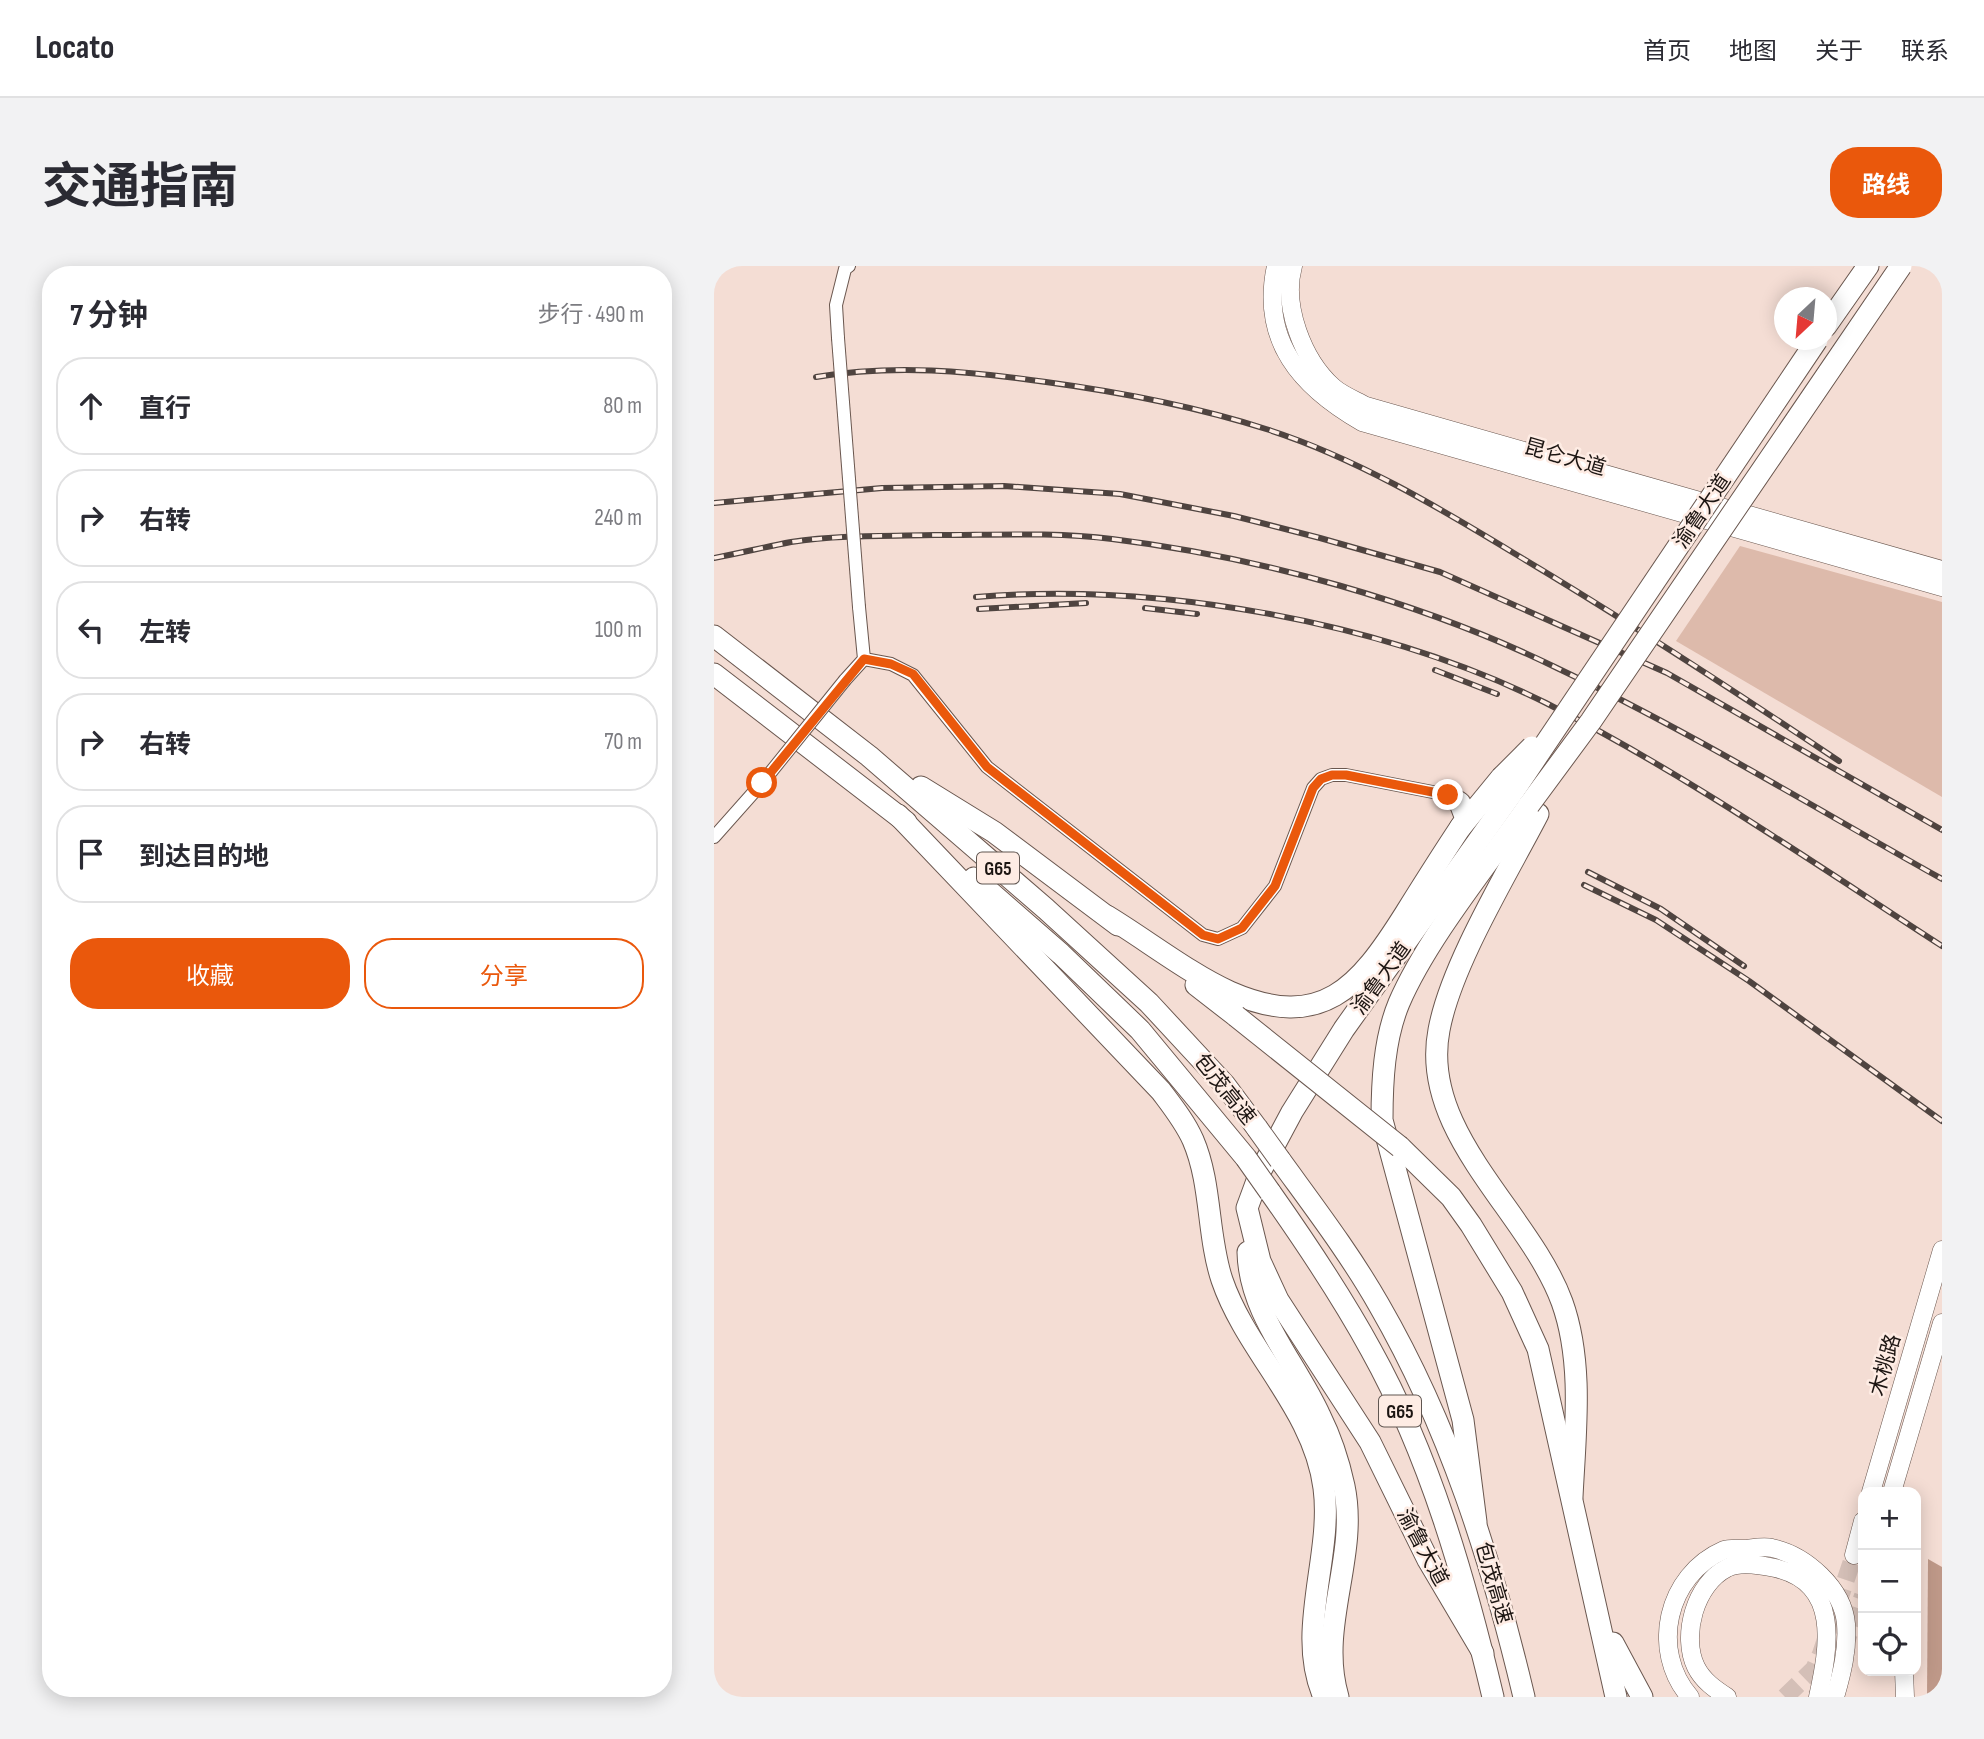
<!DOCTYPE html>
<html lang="zh">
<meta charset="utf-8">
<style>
body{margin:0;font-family:"Sofia Sans Condensed","Noto Sans SC",sans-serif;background:#f2f2f3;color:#2b2b33}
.controls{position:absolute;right:21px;bottom:21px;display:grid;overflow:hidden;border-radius:14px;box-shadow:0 4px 18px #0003}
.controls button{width:63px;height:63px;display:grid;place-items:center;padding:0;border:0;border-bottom:2px solid #e1e1e2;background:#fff;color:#2b2b33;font:35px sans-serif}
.compass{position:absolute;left:1060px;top:21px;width:63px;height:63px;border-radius:50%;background:#fff;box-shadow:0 4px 18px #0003;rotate:206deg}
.stop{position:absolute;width:21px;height:21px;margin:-16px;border:5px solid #ea580c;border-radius:50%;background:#fff}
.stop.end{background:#ea580c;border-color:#fff;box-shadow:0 2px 7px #0008}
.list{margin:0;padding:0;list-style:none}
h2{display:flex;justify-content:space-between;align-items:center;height:91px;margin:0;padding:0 28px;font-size:30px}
h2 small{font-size:23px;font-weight:400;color:#7c7c81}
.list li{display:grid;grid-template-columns:46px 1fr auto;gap:21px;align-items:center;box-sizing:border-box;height:98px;margin:0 14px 14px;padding:0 14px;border:2px solid #e1e1e2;border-radius:28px}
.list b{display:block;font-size:26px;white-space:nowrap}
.list em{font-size:23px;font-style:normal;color:#7c7c81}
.actions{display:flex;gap:14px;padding:21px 28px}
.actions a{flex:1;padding:16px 0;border:2px solid #ea580c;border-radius:28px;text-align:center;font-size:24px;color:#ea580c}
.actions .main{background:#ea580c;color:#fff}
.icon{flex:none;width:38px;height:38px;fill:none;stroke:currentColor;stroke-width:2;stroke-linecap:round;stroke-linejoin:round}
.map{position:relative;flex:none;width:1228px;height:1431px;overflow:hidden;border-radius:28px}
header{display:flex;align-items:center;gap:42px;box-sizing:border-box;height:98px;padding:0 35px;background:#fff;border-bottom:2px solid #e1e1e2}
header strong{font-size:33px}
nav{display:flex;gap:38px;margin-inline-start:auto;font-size:24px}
.intro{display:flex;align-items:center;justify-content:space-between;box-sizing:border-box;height:168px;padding:0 42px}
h1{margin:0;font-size:49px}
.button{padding:18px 32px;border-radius:28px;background:#ea580c;color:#fff;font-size:24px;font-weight:700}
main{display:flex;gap:42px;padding:0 42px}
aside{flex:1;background:#fff;border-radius:28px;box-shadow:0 4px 18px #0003}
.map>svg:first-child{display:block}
.green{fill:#ddbaab}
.forest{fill:#be9888}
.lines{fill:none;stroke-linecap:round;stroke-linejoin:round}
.secondary-tunnel{stroke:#d4bfb7;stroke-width:18;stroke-dasharray:18 9;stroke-linecap:butt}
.street-casing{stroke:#6a574f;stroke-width:14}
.secondary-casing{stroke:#6a574f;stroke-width:19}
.highway-casing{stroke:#6a574f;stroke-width:23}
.street{stroke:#fff;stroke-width:12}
.secondary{stroke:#fff;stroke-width:18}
.highway{stroke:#fff;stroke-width:21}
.rail-casing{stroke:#4f4440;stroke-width:6}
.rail{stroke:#feece4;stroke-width:3.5;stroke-dasharray:10;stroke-linecap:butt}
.street-bridge-casing{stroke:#6a574f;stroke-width:14;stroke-linecap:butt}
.highway-bridge-casing{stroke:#6a574f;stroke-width:23;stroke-linecap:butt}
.street-bridge{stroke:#fff;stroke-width:12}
.highway-bridge{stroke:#fff;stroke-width:21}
.route{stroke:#ea580c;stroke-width:9}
.labels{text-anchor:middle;stroke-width:5;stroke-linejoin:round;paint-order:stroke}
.shield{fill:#feece4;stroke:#605651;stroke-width:2}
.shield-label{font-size:19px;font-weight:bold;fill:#1c1512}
.street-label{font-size:21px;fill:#1c1512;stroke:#feece4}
</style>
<header>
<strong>Locato</strong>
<nav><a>首页</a><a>地图</a><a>关于</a><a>联系</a></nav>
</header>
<div class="intro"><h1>交通指南</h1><a class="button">路线</a></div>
<main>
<aside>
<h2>7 分钟<small>步行 · 490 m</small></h2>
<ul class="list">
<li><svg class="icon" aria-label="ahead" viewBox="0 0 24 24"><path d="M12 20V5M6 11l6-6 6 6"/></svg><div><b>直行</b></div><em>80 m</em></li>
<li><svg class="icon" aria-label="right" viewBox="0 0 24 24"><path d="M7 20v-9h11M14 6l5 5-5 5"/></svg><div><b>右转</b></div><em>240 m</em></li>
<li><svg class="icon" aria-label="left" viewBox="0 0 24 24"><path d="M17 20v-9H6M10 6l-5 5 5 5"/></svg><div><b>左转</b></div><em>100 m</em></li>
<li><svg class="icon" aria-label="right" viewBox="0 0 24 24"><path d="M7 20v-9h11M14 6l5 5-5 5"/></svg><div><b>右转</b></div><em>70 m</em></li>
<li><svg class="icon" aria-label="arrive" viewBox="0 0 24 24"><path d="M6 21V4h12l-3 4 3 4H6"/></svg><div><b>到达目的地</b></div></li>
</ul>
<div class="actions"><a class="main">收藏</a><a>分享</a></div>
</aside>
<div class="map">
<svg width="1228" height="1431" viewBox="0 0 1228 1431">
<rect width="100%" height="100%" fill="#f4ddd4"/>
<polygon class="green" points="1026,280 1228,336 1228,531 962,375"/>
<polygon class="forest" points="1214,1293 1228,1301 1228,1431 1213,1431"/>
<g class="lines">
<g class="secondary-tunnel">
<polyline points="1071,1431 1100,1403 1107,1388 1140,1289"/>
<polyline points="1102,1431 1122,1402 1149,1330"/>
</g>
<defs>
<g id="street">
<polyline points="124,72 122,39 131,3 135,0"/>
<polyline points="150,393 177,398 199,409 273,501 489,669 504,673 528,662 561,620 599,522 607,513 618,509 632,509 734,529"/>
<polyline points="131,414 150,393 145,341"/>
<polyline points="0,571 48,517"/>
</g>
<g id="secondary">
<path d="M562 0C546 75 587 121 648 156L1228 321"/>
<path d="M579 0C568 40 589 94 619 121 628 129 641 134 652 140L1228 304"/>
<polyline points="1157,1226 1228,984"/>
<polyline points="1178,1226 1228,1057"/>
<polyline points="1140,1289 1149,1255"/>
<polyline points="1190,1405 1191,1431"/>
<path d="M976 1431C936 1385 952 1309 1010 1284 1016 1282 1025 1283 1031 1283 1040 1282 1050 1280 1058 1282 1091 1289 1129 1322 1132 1358 1134 1383 1128 1407 1121 1431"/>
<path d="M1013 1431C1001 1423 989 1415 982 1401 967 1370 981 1318 1013 1302 1026 1295 1047 1299 1061 1302 1127 1317 1115 1381 1104 1431"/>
</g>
<g id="highway">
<polyline points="1112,60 1154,0"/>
<polyline points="0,370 155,490 332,643 435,737 511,819 543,862"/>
<polyline points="0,408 192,556"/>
<polyline points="207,521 280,566 404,659"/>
<path d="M824 548C793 608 737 699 725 764 705 867 815 946 848 1036 870 1097 861 1168 858 1231"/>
<path d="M184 549 447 825C459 841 471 856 479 874 498 918 493 969 508 1014 533 1087 600 1143 610 1222 619 1290 581 1366 610 1431"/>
<polyline points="746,562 787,512"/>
<polyline points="260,612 347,688 426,764 532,892"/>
<path d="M393 650C431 673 476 708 516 726 608 766 645 721 691 648 711 616 731 584 752 553L746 537 734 529"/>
<polyline points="482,719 522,750"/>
<polyline points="686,881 737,931 757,959 798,1026 824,1083 902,1431"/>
<path d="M566 894C600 941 636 988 665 1039 735 1160 778 1296 810 1431"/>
<path d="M556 926C592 977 627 1029 657 1084 716 1190 751 1313 779 1431"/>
<path d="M534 986C535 1047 582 1097 606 1150 617 1172 625 1197 630 1220 645 1291 603 1360 624 1431"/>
<path d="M762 1256 749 1154 668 854C668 816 670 773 685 737 713 672 774 598 815 539"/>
<polyline points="899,1377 928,1431"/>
<polyline points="769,1387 714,1294 656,1176 564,1034 546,995 533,942 547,904 578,846 630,763 799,526"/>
</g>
</defs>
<use href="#street" class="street-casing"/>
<use href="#secondary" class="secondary-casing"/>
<use href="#highway" class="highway-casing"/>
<use href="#street" class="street"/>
<use href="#secondary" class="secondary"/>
<use href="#highway" class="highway"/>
<defs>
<g id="rail">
<path d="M102 111C179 98 256 105 332 116 406 126 480 140 552 163 640 191 724 241 803 289 912 354 1019 424 1125 495"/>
<polyline points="0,237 168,222 290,220 406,228 520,250 606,272 726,306 953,407 1228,564"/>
<path d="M0 292C26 287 51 281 77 276 123 269 174 270 221 269 279 269 340 266 398 273 546 291 708 336 843 402 975 465 1101 542 1228 613"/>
<path d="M262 331C445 316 667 355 832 437 970 507 1098 596 1228 680"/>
<polyline points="431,342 483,348"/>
<polyline points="265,343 372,337"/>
<polyline points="721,404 783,428"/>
<polyline points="874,606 947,643 1030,700"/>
<polyline points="870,619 942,654 1035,715 1228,855"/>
</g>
</defs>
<use href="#rail" class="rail-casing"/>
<use href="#rail" class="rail"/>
<defs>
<g id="street-bridge">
<polyline points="124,72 145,341"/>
<polyline points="48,517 131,414"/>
</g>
<g id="highway-bridge">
<polyline points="787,512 818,481"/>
<polyline points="799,526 1103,74"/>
<polyline points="815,539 877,455 1187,0"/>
<polyline points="522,750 686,881"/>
<polyline points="543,862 566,894"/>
<polyline points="532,892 556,926"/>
</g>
</defs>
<use href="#street-bridge" class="street-bridge-casing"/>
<use href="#highway-bridge" class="highway-bridge-casing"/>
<use href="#street-bridge" class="street-bridge"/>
<use href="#highway-bridge" class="highway-bridge"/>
</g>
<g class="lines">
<polyline class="route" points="48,517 150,393 177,398 199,408 273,501 489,669 504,673 528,662 561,620 599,522 607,513 618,509 632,509 734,529"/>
</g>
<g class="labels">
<g class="shield">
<rect x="263" y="586.5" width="42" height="31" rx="5"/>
<rect x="665" y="1129.5" width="42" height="31" rx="5"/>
</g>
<g class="shield-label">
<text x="284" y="609">G65</text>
<text x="686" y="1152">G65</text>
</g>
<g class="street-label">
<text transform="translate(851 191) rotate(16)" y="7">昆仑大道</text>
<text transform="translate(988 245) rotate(-56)" y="7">渝鲁大道</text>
<text transform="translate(667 712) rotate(-54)" y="7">渝鲁大道</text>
<text transform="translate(511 823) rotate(51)" y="7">包茂高速</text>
<text transform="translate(1171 1099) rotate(-74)" y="7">木桃路</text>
<text transform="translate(709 1281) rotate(62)" y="7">渝鲁大道</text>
<text transform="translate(780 1317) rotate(74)" y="7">包茂高速</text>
</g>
</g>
</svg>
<div class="controls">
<button>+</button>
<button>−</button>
<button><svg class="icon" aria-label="locate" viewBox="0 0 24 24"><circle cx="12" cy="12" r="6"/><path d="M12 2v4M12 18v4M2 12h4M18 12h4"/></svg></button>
</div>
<svg class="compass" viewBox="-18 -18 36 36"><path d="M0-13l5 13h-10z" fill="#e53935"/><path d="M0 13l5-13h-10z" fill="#7c7c81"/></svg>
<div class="stop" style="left:48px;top:517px"></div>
<div class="stop end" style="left:734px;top:529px"></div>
</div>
</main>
